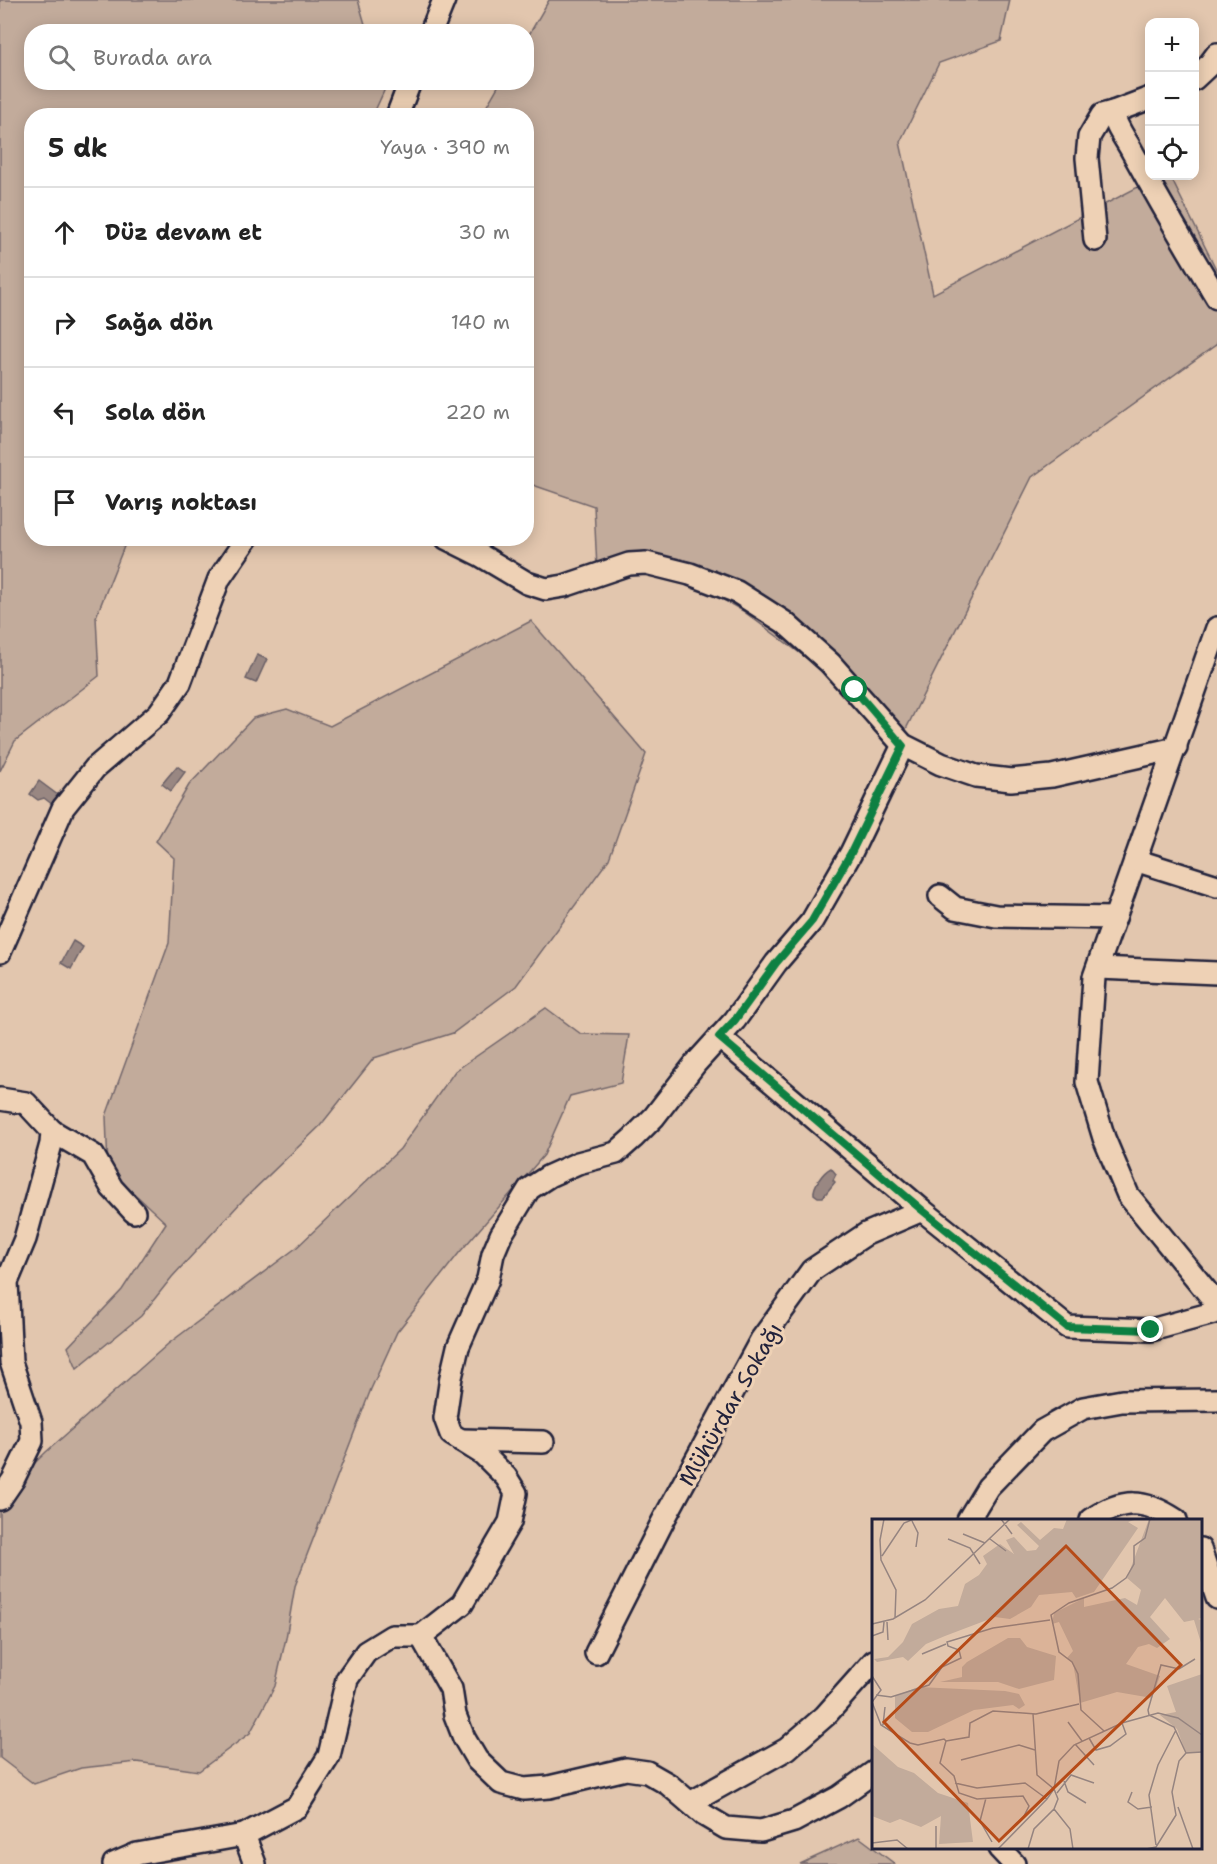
<!DOCTYPE html>
<html lang="tr">
<meta charset="utf-8">
<style>
body{margin:0;font-family:"Shantell Sans",sans-serif;background:#f6f6f6;color:#222}
.controls{position:absolute;right:18px;top:18px;display:grid;overflow:hidden;border-radius:12px;box-shadow:0 3px 15px #0003}
.controls button{width:54px;height:54px;display:grid;place-items:center;padding:0;border:0;border-bottom:2px solid #e0e0e0;background:#fff;color:#222;font:30px sans-serif}
.stop{position:absolute;width:18px;height:18px;margin:-14px;border:4px solid #0b8043;border-radius:50%;background:#fff}
.stop.end{background:#0b8043;border-color:#fff;box-shadow:0 2px 6px #0008}
.list{margin:0;padding:0;list-style:none}
h2{display:flex;justify-content:space-between;align-items:center;height:78px;margin:0;padding:0 24px;font-size:26px}
h2 small{font-size:20px;font-weight:400;color:#767676}
.list li{display:grid;grid-template-columns:39px 1fr auto;gap:18px;align-items:center;box-sizing:border-box;height:90px;padding:0 24px;border-top:2px solid #e0e0e0}
.list b{display:block;font-size:22px;white-space:nowrap}
.list em{font-size:20px;font-style:normal;color:#767676}
.icon{flex:none;width:33px;height:33px;fill:none;stroke:currentColor;stroke-width:2;stroke-linecap:round;stroke-linejoin:round}
.map{position:relative;flex:none;width:1217px;height:1864px;overflow:hidden}
.search{position:absolute;background:#fff;box-shadow:0 3px 15px #0003;left:24px;top:24px;width:510px;height:66px;display:flex;align-items:center;gap:15px;box-sizing:border-box;padding:0 21px;border-radius:24px;color:#767676;font-size:22px}
.panel{position:absolute;background:#fff;box-shadow:0 3px 15px #0003;left:24px;top:108px;width:510px;height:438px;border-radius:24px}
.map>svg:first-child{display:block}
.green{fill:#c2ab9b;stroke:#72666b;stroke-width:1.5}
.water{fill:#998782;stroke:#695f66;stroke-width:1.5}
.lines{fill:none;stroke-linecap:round;stroke-linejoin:round}
.minor-casing{stroke:#22223b;stroke-width:26}
.minor{stroke:#eed1b5;stroke-width:21}
.route{stroke:#0b8043;stroke-width:8}
.labels{text-anchor:middle;stroke-width:6;stroke-linejoin:round;paint-order:stroke}
.street-label{font-size:22px;fill:#22223b;stroke:#eed1b5}
.inset-road{fill:none;stroke:#958480;stroke-width:1.5}
.view{fill:#b64b18;fill-opacity:0.15;stroke:#b64b18;stroke-width:3}
.inset-edge{fill:none;stroke:#22223b;stroke-width:3}
</style>
<div class="map">
<svg width="1217" height="1864" viewBox="0 0 1217 1864">
<rect width="100%" height="100%" fill="#e2c6ae"/>
<filter id="ink" filterUnits="userSpaceOnUse"><feTurbulence type="fractalNoise" baseFrequency=".0167" numOctaves="2"/><feDisplacementMap in="SourceGraphic" scale="12" xChannelSelector="R" yChannelSelector="G"/><feConvolveMatrix kernelMatrix="1 2 1 2 8 2 1 2 1" color-interpolation-filters="sRGB"/></filter>
<g filter="url(#ink)">
<g class="green">
<polygon points="0,0 358,0 367,31 32,32 32,82 382,82 384,91 373,115 32,116 32,538 127,539 96,617 99,676 15,741 0,771"/>
<polygon points="549,0 1010,0 1001,41 939,63 900,142 933,294 1159,176 1170,176 1217,271 1217,344 1032,477 905,731 743,611 655,561 597,569 594,506 527,483 526,116 481,116 500,83 526,82 527,38"/>
<polygon points="531,621 646,754 609,859 516,986 453,1033 374,1058 320,1126 243,1200 172,1277 141,1316 77,1368 68,1347 122,1290 166,1223 108,1169 106,1116 169,943 174,858 156,841 189,785 253,718 287,709 330,726"/>
<polygon points="546,1008 581,1034 629,1035 621,1083 570,1096 544,1155 459,1253 397,1332 371,1389 295,1586 286,1638 275,1686 250,1733 199,1771 137,1762 81,1768 34,1784 0,1758 0,1497 46,1452 168,1344 296,1248 400,1149 455,1071"/>
<polygon points="859,1837 895,1864 800,1864"/>
</g>
<g class="water">
<polygon points="257,655 267,659 256,683 246,679"/>
<polygon points="177,766 185,772 171,791 162,784"/>
<polygon points="39,781 59,796 53,805 44,798 38,800 30,794"/>
<polygon points="73,941 83,947 71,969 61,963"/>
<path d="M831 1168 836 1174 833 1180 835 1182 823 1197H818L814 1194C813 1186 823 1172 831 1168Z"/>
</g>
<g class="lines">
<defs>
<g id="minor">
<polyline points="431,32 444,0"/>
<polyline points="1194,79 1208,66 1217,54"/>
<path d="M1150 98 1113 112C1115 127 1126 139 1133 153 1160 202 1188 250 1217 298"/>
<polyline points="397,116 410,82"/>
<polyline points="1095,240 1087,158 1089,137 1102,115 1113,112"/>
<polyline points="446,538 480,555 527,583 546,589 564,586 629,564 646,563 690,574 737,592 784,622 830,663 903,745 941,764 976,776 1011,780 1052,776 1176,748"/>
<polyline points="1217,628 1094,977 1087,1082 1104,1138 1128,1195 1217,1304"/>
<polyline points="1135,860 1217,886"/>
<polyline points="940,896 955,908 996,916 1115,918"/>
<polyline points="0,952 63,808 95,768 159,713 180,683 219,579 247,538"/>
<polyline points="1098,968 1217,973"/>
<polyline points="719,1037 922,1210 1067,1327 1151,1330 1217,1312"/>
<polyline points="0,1099 26,1103 52,1131 51,1144 25,1239 7,1282 11,1362 31,1422 32,1441 13,1480 0,1499"/>
<polyline points="52,1131 93,1155 112,1188 134,1212"/>
<polyline points="461,1440 543,1442"/>
<polyline points="968,1520 988,1487 1042,1431 1083,1408 1122,1401 1217,1400"/>
<path d="M1091 1520C1122 1498 1145 1499 1176 1520"/>
<polyline points="1200,1549 1217,1598"/>
<polyline points="421,1636 462,1604 510,1522 516,1493 506,1477 483,1454 451,1434 445,1418 451,1377 458,1347 488,1279 493,1254 501,1235 529,1189 549,1176 578,1163 616,1153 633,1138 654,1117 695,1064 735,1020 776,963 812,921 851,853 903,745"/>
<polyline points="596,1653 663,1521 761,1340 812,1270 866,1234 922,1210"/>
<polyline points="690,1803 787,1749 825,1716 874,1661"/>
<polyline points="244,1835 255,1864"/>
<polyline points="999,1848 1014,1864"/>
<polyline points="114,1864 137,1854 244,1835 297,1807 329,1756 347,1679 366,1652 392,1636 421,1636 451,1689 455,1715 464,1738 477,1760 501,1783 524,1789 549,1787 626,1769 647,1772 668,1784 704,1815 726,1828 761,1831 794,1821 839,1797 874,1772"/>
</g>
</defs>
<use href="#minor" class="minor-casing"/>
<use href="#minor" class="minor"/>
</g>
</g>
<g class="lines" filter="url(#ink)">
<polyline class="route" points="855,690 903,746 851,853 812,921 776,963 735,1020 719,1037 922,1210 1067,1327 1151,1330"/>
</g>
<g class="labels">
<g class="street-label">
<text transform="translate(730 1404) rotate(-60)" y="8">Mühürdar Sokağı</text>
</g>
</g>
<g transform="translate(872 1519)">
<rect width="330" height="330" fill="#e2c6ae"/>
<path d="M195 0H265L256 3 266 9 222 73 204 79 200 73 167 76 159 88 138 100 123 98 73 117 54 125 36 142 31 138 5 143 2 140 16 138 31 123 40 105 67 90 86 87 93 65 107 56 115 45 111 37 128 25 142 35 134 21 142 18 155 32 164 31 167 27 145 6 149 3 168 21 182 9 191 10ZM277 0H330V99L326 100 330 101V127L322 101 312 103 293 79 278 98 298 120 285 129 277 125 266 128 254 145 288 157 280 179 245 173 208 184 201 144 195 139 201 132 187 103 180 105 182 94 212 79V88L253 79 265 86 269 71 255 59ZM136 119H148L155 128 184 137 182 161 147 170 126 163H68L90 158V148L95 143ZM330 155V233L314 234 305 210 288 196 304 193 295 167ZM46 168 133 172 147 175 153 186 147 190 141 186 102 191 56 213H40L23 199V177ZM0 225 26 248 42 254 66 274 96 284 101 323 67 325 69 297 49 308 28 300 18 304 0 297Z" fill="#c2ab9b"/>
<path class="inset-road" d="M12 0 8 21 9 41 24 71 23 99M129 0 140 15M40 2 46 14 44 28M91 15 113 24M76 20 98 29 108 45M118 20 134 32M10 37 32 4 42 0M15 103 16 121M0 105 21 100 53 81 138 0M0 117 11 113 12 103M50 135 74 125M0 157 9 171 0 183M4 176 19 178 57 166 70 148 89 139 87 131 76 127 75 123 121 109 178 101M0 183 9 206 38 224 46 226 72 220 74 222 68 244 82 257 87 274 105 280 151 277 157 287 151 299M196 203 210 222M11 206 13 188M232 212 209 191 206 155 200 143 187 133 179 96 197 84 240 69 254 59 262 45V27L273 19 278 0M217 219 224 231 238 227 254 215 250 204M74 222 97 218 98 204 121 192 164 195 207 185M203 225 222 246M314 234 302 208 277 196 276 191 289 146 307 150 323 140M89 241 147 226 163 231M192 262 196 273 214 284M83 264 105 269 153 264 175 280M260 273 256 283 266 290 280 288M185 274 199 256 222 264M114 279 108 302 120 323M306 288 321 330M182 290 198 310 201 330M0 324 25 321 36 330M284 326 277 276 286 246 304 211M64 330V307M126 330 175 280 182 270 187 242 202 226 250 204 286 194 306 199 330 216M156 330 162 310 182 290 186 280 182 270 165 256 161 195M274 330 284 328 304 296 300 273 307 242 314 234 330 233"/>
<path class="view" d="M194 27 309 146 127 322 12 203Z"/>
<rect width="330" height="330" class="inset-edge"/>
</g>
</svg>
<div class="controls">
<button>+</button>
<button>−</button>
<button><svg class="icon" aria-label="locate" viewBox="0 0 24 24"><circle cx="12" cy="12" r="6"/><path d="M12 2v4M12 18v4M2 12h4M18 12h4"/></svg></button>
</div>
<div class="stop" style="left:855px;top:690px"></div>
<div class="stop end" style="left:1151px;top:1330px"></div>
<div class="search"><svg class="icon" aria-label="search" viewBox="0 0 24 24"><circle cx="10" cy="10" r="6"/><path d="M15 15l6 6"/></svg>Burada ara</div>
<section class="panel">
<h2>5 dk<small>Yaya · 390 m</small></h2>
<ul class="list">
<li><svg class="icon" aria-label="ahead" viewBox="0 0 24 24"><path d="M12 20V5M6 11l6-6 6 6"/></svg><div><b>Düz devam et</b></div><em>30 m</em></li>
<li><svg class="icon" aria-label="right" viewBox="0 0 24 24"><path d="M7 20v-9h11M14 6l5 5-5 5"/></svg><div><b>Sağa dön</b></div><em>140 m</em></li>
<li><svg class="icon" aria-label="left" viewBox="0 0 24 24"><path d="M17 20v-9H6M10 6l-5 5 5 5"/></svg><div><b>Sola dön</b></div><em>220 m</em></li>
<li><svg class="icon" aria-label="arrive" viewBox="0 0 24 24"><path d="M6 21V4h12l-3 4 3 4H6"/></svg><div><b>Varış noktası</b></div></li>
</ul>
</section>
</div>
